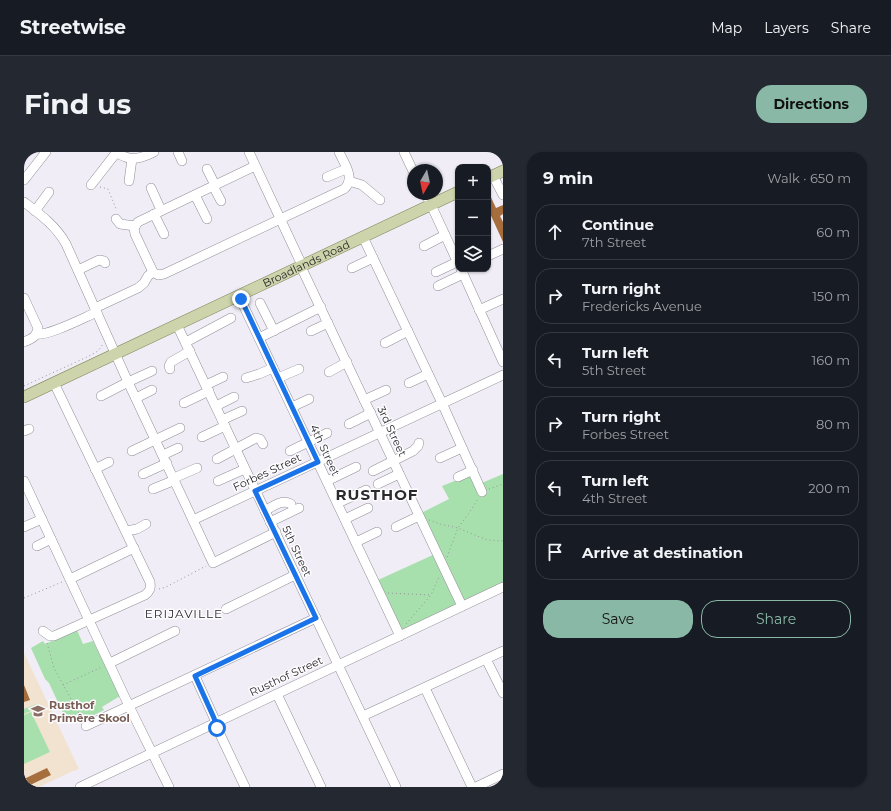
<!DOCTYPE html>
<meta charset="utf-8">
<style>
body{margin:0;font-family:Montserrat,sans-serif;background:#242831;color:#f1f3f6}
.controls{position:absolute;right:12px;top:12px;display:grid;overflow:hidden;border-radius:8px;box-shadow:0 1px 3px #0004}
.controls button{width:36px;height:36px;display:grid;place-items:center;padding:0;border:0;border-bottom:1px solid #363941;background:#171b24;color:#f1f3f6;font:20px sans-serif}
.compass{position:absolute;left:383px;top:12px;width:36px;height:36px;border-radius:50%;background:#171b24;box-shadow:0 1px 3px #0004;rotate:189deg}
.stop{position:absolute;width:12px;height:12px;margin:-9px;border:3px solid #1a73e8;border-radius:50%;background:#fff}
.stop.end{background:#1a73e8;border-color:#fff;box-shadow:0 1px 4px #0008}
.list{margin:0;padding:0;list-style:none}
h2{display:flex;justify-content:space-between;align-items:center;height:52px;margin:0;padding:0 16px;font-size:17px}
h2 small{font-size:13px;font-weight:400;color:#9ea1a6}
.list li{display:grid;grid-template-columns:26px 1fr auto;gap:12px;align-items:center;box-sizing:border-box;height:56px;margin:0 8px 8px;padding:0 8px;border:1px solid #363941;border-radius:16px}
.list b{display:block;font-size:15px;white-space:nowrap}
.list p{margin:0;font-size:13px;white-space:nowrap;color:#9ea1a6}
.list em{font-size:13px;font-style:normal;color:#9ea1a6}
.actions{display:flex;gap:8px;padding:12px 16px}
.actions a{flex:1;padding:9px 0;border:1px solid #89b8a6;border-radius:16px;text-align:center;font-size:14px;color:#89b8a6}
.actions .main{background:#89b8a6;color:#111}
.icon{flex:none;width:22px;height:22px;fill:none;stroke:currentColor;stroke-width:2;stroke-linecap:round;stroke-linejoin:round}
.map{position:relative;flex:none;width:479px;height:635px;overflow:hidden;border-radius:16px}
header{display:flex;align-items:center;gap:24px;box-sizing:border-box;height:56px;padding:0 20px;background:#171b24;border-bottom:1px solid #363941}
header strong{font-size:19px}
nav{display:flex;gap:22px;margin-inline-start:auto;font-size:14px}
.intro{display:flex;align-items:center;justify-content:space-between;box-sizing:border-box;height:96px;padding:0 24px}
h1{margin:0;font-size:28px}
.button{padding:10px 18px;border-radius:16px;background:#89b8a6;color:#111;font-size:14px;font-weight:700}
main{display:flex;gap:24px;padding:0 24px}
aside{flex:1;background:#171b24;border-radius:16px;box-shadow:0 1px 3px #0004}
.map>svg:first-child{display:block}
.education{fill:#f1e3d0}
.green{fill:#a7e0ad}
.building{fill:#a66d3d}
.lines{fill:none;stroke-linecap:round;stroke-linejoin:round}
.minor-casing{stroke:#918f97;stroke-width:10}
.major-casing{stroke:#7e855a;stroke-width:12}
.path{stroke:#97959b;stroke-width:1;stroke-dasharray:1 3;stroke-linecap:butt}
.minor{stroke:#fff;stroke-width:9}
.major{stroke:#cdd3aa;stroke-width:11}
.route{stroke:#1a73e8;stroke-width:5}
.labels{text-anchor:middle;stroke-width:3;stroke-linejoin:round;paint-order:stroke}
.street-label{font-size:11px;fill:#2a292c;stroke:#fdfcfe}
.education-label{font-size:11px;font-weight:bold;fill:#785e54;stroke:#fdfcfe;text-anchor:start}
.neighbourhood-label{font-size:12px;letter-spacing:1px;fill:#2a292c;stroke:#fdfcfe}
.district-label{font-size:15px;font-weight:bold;letter-spacing:1px;fill:#2a292c;stroke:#fdfcfe}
</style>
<header>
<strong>Streetwise</strong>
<nav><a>Map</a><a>Layers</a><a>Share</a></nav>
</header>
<div class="intro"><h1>Find us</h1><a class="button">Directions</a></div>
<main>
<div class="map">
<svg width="479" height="635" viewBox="0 0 479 635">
<rect width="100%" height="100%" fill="#f0edf6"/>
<polygon class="education" points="0,501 55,617 50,619 49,619 15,635 0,635"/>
<g class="green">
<polygon points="448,322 453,333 479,322 479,431 444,448 441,448 437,446 397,361 425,347 418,334"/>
<polygon points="411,402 432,449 430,454 379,478 377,477 354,428"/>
<polygon points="53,478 59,492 69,489 96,544 78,555 80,558 56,570 39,561 25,531 21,527 7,496 19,489 21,492"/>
<polygon points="13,552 15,555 0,562 0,557"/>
<polygon points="7,560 26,600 0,612 0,563"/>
</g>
<g class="building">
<polygon points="464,39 472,56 479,53 479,62 476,64 479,70 479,90 464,57"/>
<polygon points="0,533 6,548 0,550"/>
<polygon points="23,616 27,623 2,635 0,635 0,627"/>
</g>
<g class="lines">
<defs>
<g id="minor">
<path d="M92 0C106 10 116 7 130 0"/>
<polyline points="154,0 158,9"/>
<polyline points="225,0 276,109 279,119 438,454"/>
<polyline points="380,0 389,19"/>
<path d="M231 14 114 70 110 76 111 82 129 120 134 123 140 122 320 37C332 27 320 11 315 0"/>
<polyline points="183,17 191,33"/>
<polyline points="469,24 479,43"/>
<polyline points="303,25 322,17"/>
<polyline points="0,28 22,0"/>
<polyline points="105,29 108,7"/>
<polyline points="325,29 338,33 356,48"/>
<polyline points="67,33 92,1"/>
<polyline points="189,34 197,49"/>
<polyline points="127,36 137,58"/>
<polyline points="402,42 434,111"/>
<polyline points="171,43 183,67"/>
<path d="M0 50C17 63 32 74 42 92L104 230 189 411 252 380"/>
<polyline points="11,59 25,40"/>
<polyline points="130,62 140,82"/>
<polyline points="92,67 96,72 111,74"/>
<polyline points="339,85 418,251 458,340"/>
<polyline points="400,94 421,83"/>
<polyline points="464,104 479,97"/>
<polyline points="328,116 349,106"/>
<polyline points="437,117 479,210"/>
<polyline points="54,118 75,108 80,109 81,111"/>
<polyline points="412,120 433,110"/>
<polyline points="414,134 439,122"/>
<polyline points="215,144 376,484"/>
<path d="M0 146 14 176C13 185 7 187 0 190"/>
<polyline points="236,151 250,179"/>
<polyline points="71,156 114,136 120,131 124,124 129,120"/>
<polyline points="455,158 479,147"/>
<polyline points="153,173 372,635"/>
<polyline points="287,179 304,171"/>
<path d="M12 182C25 184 59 166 73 160"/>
<polyline points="235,186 297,155"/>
<polyline points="162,190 207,166"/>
<polyline points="361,191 384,179"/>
<polyline points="146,217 145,214 147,210 166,199"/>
<polyline points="305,220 323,210"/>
<polyline points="222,226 235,222 249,216"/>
<polyline points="254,226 275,217"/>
<polyline points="385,231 404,222"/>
<polyline points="182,233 199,225"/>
<polyline points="77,244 104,230 128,219"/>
<polyline points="112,246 128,238"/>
<polyline points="340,248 362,238"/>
<polyline points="160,251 185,239"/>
<polyline points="192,254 210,245"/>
<polyline points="268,255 285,247"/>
<polyline points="198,268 218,259"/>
<polyline points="325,272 347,261"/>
<polyline points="0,279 5,277"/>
<polyline points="178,285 201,274"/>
<polyline points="108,299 156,276"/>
<polyline points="266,299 303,281"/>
<polyline points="139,303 154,296"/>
<polyline points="416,306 438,296"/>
<polyline points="193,307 232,286 236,287 239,292"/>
<polyline points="71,317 85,310"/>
<polyline points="349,319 389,299 394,294 395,291"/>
<polyline points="119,322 143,311"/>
<polyline points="434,325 449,318"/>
<polyline points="150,326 173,316"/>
<polyline points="0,329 105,554 145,635"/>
<polyline points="194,329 221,317"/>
<polyline points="303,329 332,315"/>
<polyline points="354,332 375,322"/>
<polyline points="129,337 151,328"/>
<polyline points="314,351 342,338"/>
<path d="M241 359C249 354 258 347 267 352"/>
<polyline points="321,367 344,356"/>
<polyline points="169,368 479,223"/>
<polyline points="246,370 275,356"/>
<polyline points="0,375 18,367"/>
<polyline points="372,375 395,364"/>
<polyline points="102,379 113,377 122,372"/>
<polyline points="332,390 353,380"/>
<polyline points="13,394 27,387"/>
<polyline points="46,427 110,396"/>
<polyline points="202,457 271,423"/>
<path d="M19 479 26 484H30L121 443C126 439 127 436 126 430L30 231"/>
<polyline points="462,507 479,541"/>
<polyline points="86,511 151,479"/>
<polyline points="171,524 190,566 193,576 221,635"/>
<polyline points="401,536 448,635"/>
<polyline points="253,542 297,635"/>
<polyline points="339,564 479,499"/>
<polyline points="62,574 292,466"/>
<polyline points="56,635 479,435"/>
<polyline points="452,635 479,622"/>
</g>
<g id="major">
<polyline points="464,26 479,19"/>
<path id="s1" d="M0 245 434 40"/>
</g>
</defs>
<use href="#minor" class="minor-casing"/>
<use href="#major" class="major-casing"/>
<g class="path">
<polyline points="76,35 84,37 93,59"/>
<polyline points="0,234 63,205 74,199 79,192"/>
<polyline points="465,337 479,332"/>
<polyline points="405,368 416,372 434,376 463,388 479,389"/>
<polyline points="423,405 434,376 445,361 454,347"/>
<polyline points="135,437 142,435 182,414"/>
<polyline points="364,441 407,443"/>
<polyline points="0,446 38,430"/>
<polyline points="382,472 407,443 415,425"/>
<polyline points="23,491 30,516 58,567"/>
<polyline points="39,533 78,515"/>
</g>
<use href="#minor" class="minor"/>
<use href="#major" class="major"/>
</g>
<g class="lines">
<polyline class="route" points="193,576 190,566 171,524 292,466 231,339 294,310 217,147"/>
</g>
<defs>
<symbol id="school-bare" viewBox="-9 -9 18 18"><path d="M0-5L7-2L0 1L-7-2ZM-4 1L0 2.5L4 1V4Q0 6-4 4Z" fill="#8d6e63" stroke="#fdfcfe" stroke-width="2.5" paint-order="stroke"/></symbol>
</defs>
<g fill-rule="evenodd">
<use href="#school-bare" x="4" y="549" width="20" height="20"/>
</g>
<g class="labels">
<g class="street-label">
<text dy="4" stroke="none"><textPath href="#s1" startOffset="312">Broadlands Road</textPath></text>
<text transform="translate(368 279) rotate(65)" y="4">3rd Street</text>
<text transform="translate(301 298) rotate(65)" y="4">4th Street</text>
<text transform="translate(243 320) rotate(-25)" y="4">Forbes Street</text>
<text transform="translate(273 399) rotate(65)" y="4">5th Street</text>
<text transform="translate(262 524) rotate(-25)" y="4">Rusthof Street</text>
</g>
<g class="education-label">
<text x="25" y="557">Rusthof<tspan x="25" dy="13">Primêre Skool</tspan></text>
</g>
<g class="neighbourhood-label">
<text x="160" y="466">ERIJAVILLE</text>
</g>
<g class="district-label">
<text x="353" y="348">RUSTHOF</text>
</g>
</g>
</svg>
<div class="controls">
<button>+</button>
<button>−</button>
<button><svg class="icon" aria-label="layers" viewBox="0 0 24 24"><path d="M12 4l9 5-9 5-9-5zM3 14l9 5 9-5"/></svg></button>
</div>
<svg class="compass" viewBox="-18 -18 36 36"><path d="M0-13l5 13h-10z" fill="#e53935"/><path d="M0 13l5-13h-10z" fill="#9ea1a6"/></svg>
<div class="stop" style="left:193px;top:576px"></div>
<div class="stop end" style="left:217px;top:147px"></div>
</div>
<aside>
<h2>9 min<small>Walk · 650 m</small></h2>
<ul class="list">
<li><svg class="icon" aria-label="ahead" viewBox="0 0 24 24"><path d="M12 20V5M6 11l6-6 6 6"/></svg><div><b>Continue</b><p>7th Street</p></div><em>60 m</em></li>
<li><svg class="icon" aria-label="right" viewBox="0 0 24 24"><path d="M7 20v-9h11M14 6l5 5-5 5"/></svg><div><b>Turn right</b><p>Fredericks Avenue</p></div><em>150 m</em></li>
<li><svg class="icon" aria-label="left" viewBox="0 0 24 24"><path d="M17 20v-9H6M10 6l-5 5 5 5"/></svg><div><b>Turn left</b><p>5th Street</p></div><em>160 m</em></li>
<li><svg class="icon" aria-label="right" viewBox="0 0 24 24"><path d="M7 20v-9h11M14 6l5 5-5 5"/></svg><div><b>Turn right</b><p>Forbes Street</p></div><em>80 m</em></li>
<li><svg class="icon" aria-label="left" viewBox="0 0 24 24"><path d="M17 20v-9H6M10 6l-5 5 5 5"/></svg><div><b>Turn left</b><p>4th Street</p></div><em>200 m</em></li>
<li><svg class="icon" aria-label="arrive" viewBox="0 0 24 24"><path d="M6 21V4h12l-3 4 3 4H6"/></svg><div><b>Arrive at destination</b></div></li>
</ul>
<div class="actions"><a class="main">Save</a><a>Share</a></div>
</aside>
</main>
